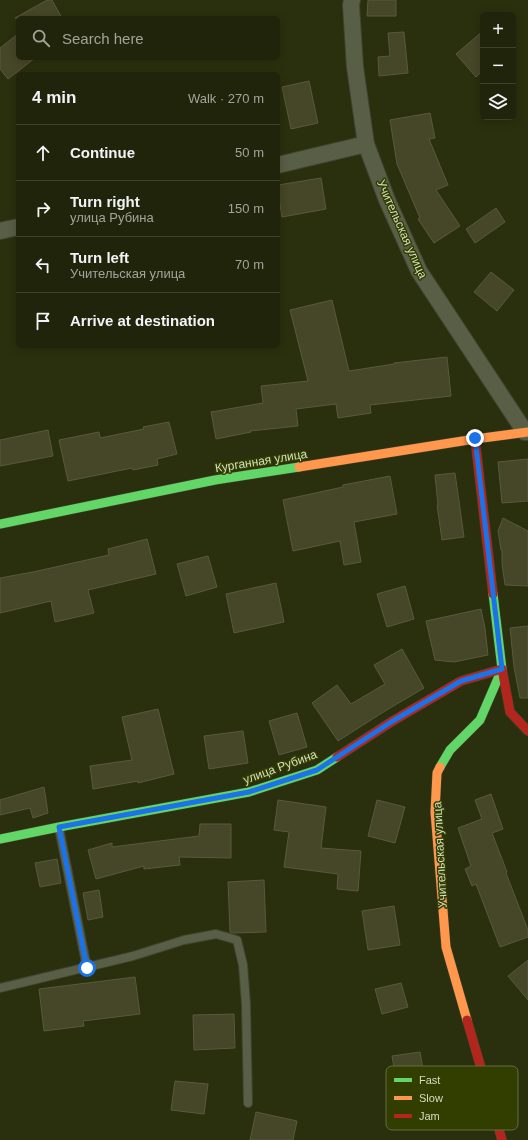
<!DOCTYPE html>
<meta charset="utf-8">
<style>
body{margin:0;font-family:Helvetica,sans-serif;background:#2d3018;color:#f1f3f6}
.controls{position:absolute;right:12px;top:12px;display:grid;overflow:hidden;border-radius:6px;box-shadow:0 2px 10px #0003}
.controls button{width:36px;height:36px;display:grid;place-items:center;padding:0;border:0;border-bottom:1px solid #3d412b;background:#20240a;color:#f1f3f6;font:20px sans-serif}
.stop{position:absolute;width:12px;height:12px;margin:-9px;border:3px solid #1a73e8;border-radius:50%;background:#fff}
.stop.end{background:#1a73e8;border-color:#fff;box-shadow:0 1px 4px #0008}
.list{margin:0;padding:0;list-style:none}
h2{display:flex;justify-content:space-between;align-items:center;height:52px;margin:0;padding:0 16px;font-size:17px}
h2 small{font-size:13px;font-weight:400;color:#a2a49c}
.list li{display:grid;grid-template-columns:26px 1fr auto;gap:12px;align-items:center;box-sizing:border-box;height:56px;padding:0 16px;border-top:1px solid #3d412b}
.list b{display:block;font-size:15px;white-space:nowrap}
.list p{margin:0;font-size:13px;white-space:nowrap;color:#a2a49c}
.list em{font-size:13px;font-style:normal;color:#a2a49c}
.icon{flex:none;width:22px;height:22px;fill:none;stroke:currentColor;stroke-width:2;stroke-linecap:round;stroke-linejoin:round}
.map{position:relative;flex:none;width:528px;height:1140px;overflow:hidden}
.search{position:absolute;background:#20240a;box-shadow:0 2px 10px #0003;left:16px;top:16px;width:264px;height:44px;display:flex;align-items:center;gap:10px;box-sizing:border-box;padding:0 14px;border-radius:6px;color:#a2a49c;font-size:15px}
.panel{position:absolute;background:#20240a;box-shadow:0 2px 10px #0003;left:16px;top:72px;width:264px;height:276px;border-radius:6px}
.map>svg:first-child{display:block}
.building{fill:#464728;stroke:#59593e}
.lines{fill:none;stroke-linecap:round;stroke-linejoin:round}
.lane-casing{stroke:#41452f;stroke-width:10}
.street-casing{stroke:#41452f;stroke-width:18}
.fast-casing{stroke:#41452f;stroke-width:10}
.slow-casing{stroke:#41452f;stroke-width:10}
.jam-casing{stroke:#41452f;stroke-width:10}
.lane{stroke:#595e47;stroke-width:8}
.street{stroke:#595e47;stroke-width:16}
.fast{stroke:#63d668;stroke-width:9}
.slow{stroke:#ff974d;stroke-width:9}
.jam{stroke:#b3261e;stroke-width:9}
.route{stroke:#1a73e8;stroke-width:5}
.labels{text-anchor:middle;stroke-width:3;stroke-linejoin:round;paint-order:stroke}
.street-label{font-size:12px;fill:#d5dec0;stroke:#323e00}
.key{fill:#323e00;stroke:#636e3a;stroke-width:1}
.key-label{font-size:11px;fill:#d5dec0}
</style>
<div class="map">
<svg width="528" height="1140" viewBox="0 0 528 1140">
<rect width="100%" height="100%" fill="#2a300e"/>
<g class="building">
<polygon points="47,0 52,0 62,18 15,18"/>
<polygon points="368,0 396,0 396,16 367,16"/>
<polygon points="483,31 483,70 476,77 456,54"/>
<polygon points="404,32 408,73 379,76 378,57 390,56 388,33"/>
<polygon points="18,34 18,58 35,58 8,79 0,69 0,48"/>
<polygon points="309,81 318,123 291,129 282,87"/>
<polygon points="430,113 435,138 429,139 448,185 436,190 460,226 434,243 418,219 420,218 397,164 390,120"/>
<polygon points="321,178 326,209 282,217 278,192 278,185"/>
<polygon points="496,208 505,222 475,243 466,229"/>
<polygon points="491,272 514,290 497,311 474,292"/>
<polygon points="332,300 349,371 394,364 394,363 447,357 451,396 370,405 371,413 338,418 336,404 296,409 298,426 250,431 251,432 216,439 211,412 263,403 261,386 308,381 290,310"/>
<polygon points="169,422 177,454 157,459 158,465 133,470 132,468 68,481 59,440 99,432 100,438 144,429 143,427"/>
<polygon points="48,430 53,456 0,466 0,440"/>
<polygon points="528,459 528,501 502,503 498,462"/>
<polygon points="455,473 464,537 442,540 437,505 438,505 435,475"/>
<polygon points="390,476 397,514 354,522 361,562 344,565 340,541 293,551 283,500 343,487 343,485"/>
<polygon points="503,518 528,531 528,586 505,585 502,564 502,550 501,550 498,531"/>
<polygon points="147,539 156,574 88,590 94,613 55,622 51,601 0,613 0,578 33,572 109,555 108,549"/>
<polygon points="208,556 217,587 186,596 177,564"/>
<polygon points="276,583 284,622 234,633 226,594"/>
<polygon points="405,586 414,619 387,627 377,594"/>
<polygon points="481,609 485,628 488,655 454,662 435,660 426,621"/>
<polygon points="528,626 528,698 520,698 514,667 510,628"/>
<polygon points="402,649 424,688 385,711 338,741 312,703 337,685 351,704 385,684 374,665"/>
<polygon points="158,709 174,774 138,783 138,781 93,789 90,766 132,760 122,717"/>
<polygon points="297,713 307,747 279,755 269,721"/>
<polygon points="243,731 248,763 209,769 204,736"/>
<polygon points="44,787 48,813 33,818 30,808 0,815 0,800"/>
<polygon points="491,794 503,829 492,833 507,872 506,873 528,930 528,937 500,947 476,884 472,886 465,869 471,866 458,828 482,819 475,800"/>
<polygon points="278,800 326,807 321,848 361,851 358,891 337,889 338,874 284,867 289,832 274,830"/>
<polygon points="377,800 405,807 395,843 368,836"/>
<polygon points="200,824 231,824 231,858 179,857 180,865 144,869 144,866 96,879 88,850 112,843 112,847 199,836"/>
<polygon points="57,859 61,883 40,887 35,863"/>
<polygon points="264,880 266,932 233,933 230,932 228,882"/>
<polygon points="99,890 103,917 88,920 83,893"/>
<polygon points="394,906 400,945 368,950 362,911"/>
<polygon points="528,960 528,1000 508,976"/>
<polygon points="135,977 140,1014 83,1021 84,1026 44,1031 39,989"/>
<polygon points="401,983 408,1007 382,1014 375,989"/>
<polygon points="234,1014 235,1048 194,1050 193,1015"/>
<polygon points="420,1052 427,1092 399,1097 392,1056"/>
<polygon points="175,1081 208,1084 204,1114 171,1110"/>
<polygon points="256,1112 297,1121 293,1140 250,1140"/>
</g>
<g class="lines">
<defs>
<g id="lane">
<polyline points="59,828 87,968"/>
<polyline points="0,988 133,956 184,940 216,934 237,940 243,965 246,1004 248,1103"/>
</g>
<g id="street">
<polyline points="352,0 351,5 355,67 366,144 387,200 419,271 525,432"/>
<polyline points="278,165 366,144"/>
<polyline points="0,231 18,227"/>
</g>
<g id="fast">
<polyline points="0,524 215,480 299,467"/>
<polyline points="440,767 450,750 480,720 502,669 493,594"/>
<polyline points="0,839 59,827 249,792 317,770 337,757"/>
</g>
<g id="slow">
<polyline points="299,467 475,439 528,432"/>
<polyline points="440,767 437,773 435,812 446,947 467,1020"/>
</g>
<g id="jam">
<polyline points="475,439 493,594"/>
<polyline points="337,757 391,722 461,681 502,669 510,712 528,731"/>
<polyline points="467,1020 502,1140"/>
</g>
</defs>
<use href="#lane" class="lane-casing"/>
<use href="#street" class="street-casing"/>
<use href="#fast" class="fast-casing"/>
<use href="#slow" class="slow-casing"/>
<use href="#jam" class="jam-casing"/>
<use href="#lane" class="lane"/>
<use href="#street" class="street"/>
<use href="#fast" class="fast"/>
<use href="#slow" class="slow"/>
<use href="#jam" class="jam"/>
</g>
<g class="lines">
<polyline class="route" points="87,968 59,827 249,792 317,770 391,722 461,681 502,669 475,438"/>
</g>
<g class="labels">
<g class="street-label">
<text transform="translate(402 229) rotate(66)" y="4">Учительская улица</text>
<text transform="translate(261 461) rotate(-9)" y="4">Курганная улица</text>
<text transform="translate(280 767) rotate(-20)" y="4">улица Рубина</text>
<text transform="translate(440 855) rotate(-93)" y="4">Учительская улица</text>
</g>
</g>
<rect x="386" y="1066" width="132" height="64" rx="6" class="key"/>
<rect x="394" y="1078" width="18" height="4" fill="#63d668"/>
<rect x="394" y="1096" width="18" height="4" fill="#ff974d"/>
<rect x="394" y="1114" width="18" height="4" fill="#b3261e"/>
<g class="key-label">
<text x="419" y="1084">Fast</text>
<text x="419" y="1102">Slow</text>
<text x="419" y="1120">Jam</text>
</g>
</svg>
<div class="controls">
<button>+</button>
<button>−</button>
<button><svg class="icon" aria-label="layers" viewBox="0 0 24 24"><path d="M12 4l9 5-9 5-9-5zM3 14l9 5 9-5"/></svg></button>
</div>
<div class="stop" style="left:87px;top:968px"></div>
<div class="stop end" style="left:475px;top:438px"></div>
<div class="search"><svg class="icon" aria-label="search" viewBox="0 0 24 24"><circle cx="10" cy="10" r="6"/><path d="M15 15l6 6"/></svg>Search here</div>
<section class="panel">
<h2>4 min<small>Walk · 270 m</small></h2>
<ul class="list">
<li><svg class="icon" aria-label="ahead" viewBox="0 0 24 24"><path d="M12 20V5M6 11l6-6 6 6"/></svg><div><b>Continue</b></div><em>50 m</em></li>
<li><svg class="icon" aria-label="right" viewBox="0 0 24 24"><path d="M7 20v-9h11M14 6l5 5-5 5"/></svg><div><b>Turn right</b><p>улица Рубина</p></div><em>150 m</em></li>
<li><svg class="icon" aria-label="left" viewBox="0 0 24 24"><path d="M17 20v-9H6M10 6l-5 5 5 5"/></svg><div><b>Turn left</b><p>Учительская улица</p></div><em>70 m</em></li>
<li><svg class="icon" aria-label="arrive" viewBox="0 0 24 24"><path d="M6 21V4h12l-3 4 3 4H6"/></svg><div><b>Arrive at destination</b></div></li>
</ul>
</section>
</div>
